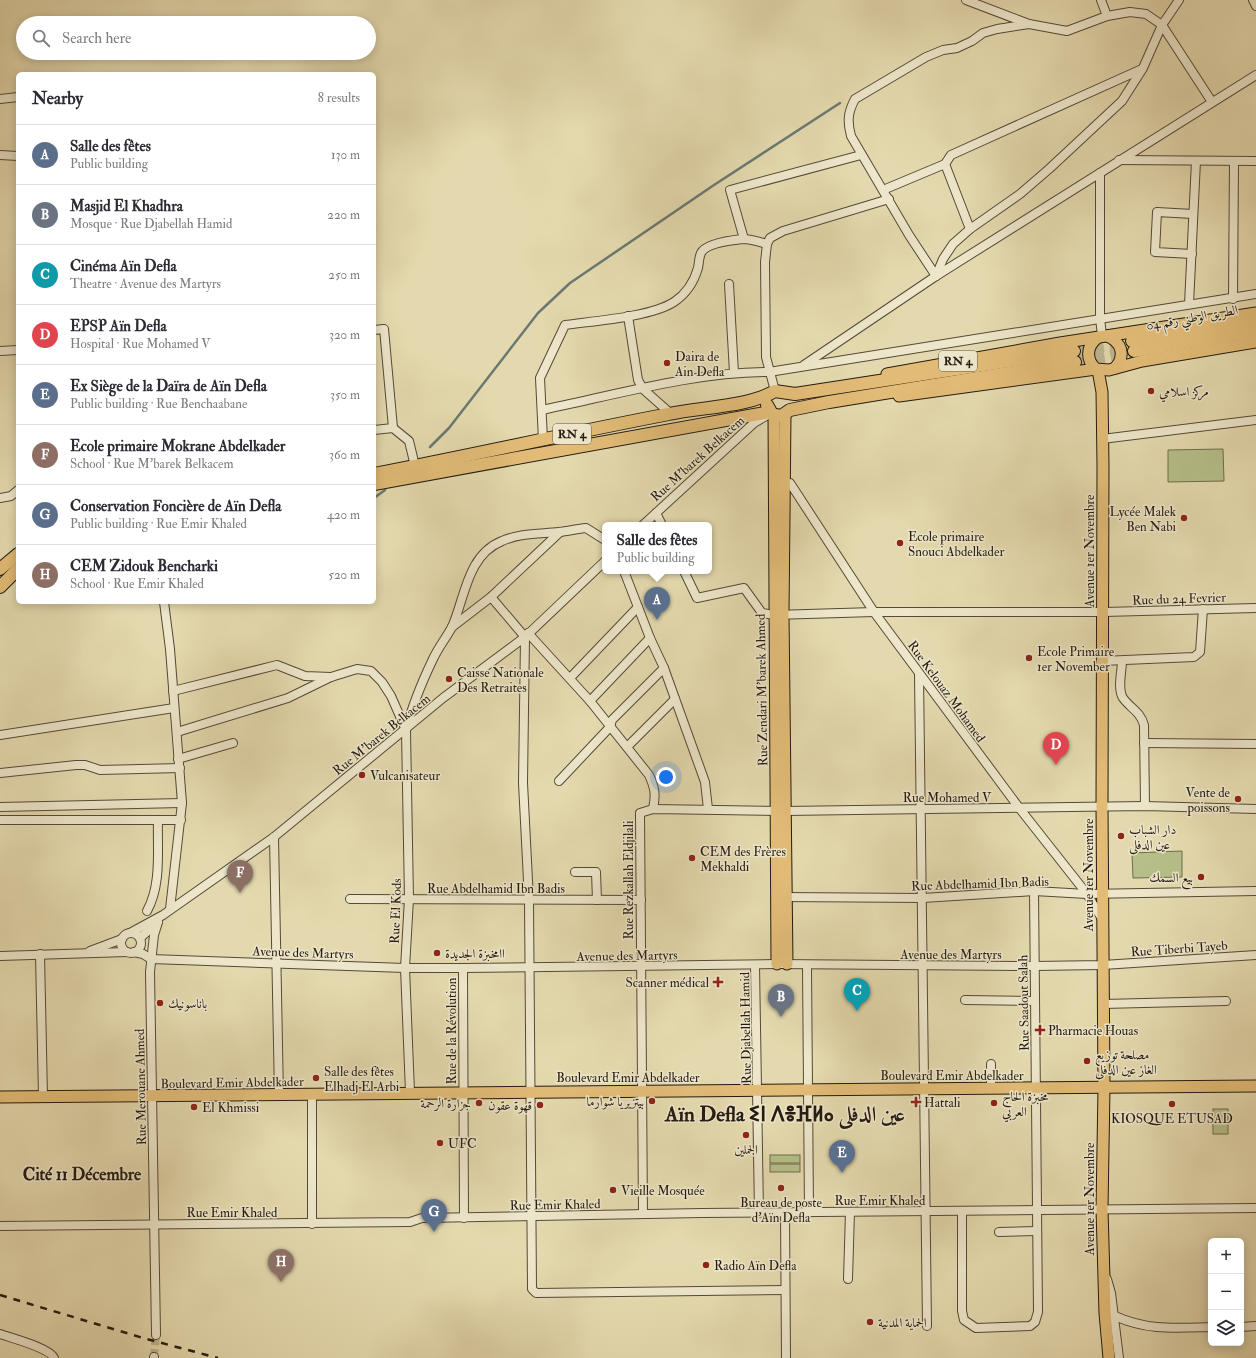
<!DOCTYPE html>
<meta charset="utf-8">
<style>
body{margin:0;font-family:"IM FELL Double Pica",Amiri,"Noto Sans Tifinagh",serif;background:#f2f2f3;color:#2b2b33}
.controls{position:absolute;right:12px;bottom:12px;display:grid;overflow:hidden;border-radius:6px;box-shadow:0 2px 10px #0003}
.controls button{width:36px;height:36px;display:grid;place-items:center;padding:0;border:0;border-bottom:1px solid #e1e1e2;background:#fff;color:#2b2b33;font:20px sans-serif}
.you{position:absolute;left:666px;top:777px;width:14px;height:14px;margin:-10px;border:3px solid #fff;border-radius:50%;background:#1a73e8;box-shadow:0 0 0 6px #1a73e833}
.badge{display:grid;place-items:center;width:26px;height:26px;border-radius:50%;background:#0b8043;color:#fff;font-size:13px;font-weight:700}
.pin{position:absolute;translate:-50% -33px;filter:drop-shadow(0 1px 2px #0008)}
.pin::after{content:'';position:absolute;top:21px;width:14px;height:12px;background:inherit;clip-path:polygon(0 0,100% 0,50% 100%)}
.popup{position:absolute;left:602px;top:522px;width:110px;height:52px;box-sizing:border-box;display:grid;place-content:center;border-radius:6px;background:#fff;filter:drop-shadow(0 1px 3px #0005);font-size:13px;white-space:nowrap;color:#7c7c81}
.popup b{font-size:15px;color:#2b2b33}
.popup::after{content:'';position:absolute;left:50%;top:100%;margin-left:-8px;border:8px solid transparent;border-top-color:#fff}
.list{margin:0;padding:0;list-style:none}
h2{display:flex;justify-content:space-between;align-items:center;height:52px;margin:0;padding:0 16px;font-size:17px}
h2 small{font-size:13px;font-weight:400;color:#7c7c81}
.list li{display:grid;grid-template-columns:26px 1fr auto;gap:12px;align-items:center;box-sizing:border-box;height:60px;padding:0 16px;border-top:1px solid #e1e1e2}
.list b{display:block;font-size:15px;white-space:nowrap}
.list p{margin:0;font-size:13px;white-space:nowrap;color:#7c7c81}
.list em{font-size:13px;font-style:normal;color:#7c7c81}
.icon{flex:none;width:22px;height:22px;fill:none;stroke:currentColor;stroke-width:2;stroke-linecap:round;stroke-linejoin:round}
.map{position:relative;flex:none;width:1256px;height:1358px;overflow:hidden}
.search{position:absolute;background:#fff;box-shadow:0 2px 10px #0003;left:16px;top:16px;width:360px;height:44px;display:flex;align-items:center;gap:10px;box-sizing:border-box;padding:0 14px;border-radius:22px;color:#7c7c81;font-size:15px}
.panel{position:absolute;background:#fff;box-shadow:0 2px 10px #0003;left:16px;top:72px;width:360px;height:532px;border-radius:6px}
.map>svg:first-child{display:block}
.green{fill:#b6bf89;stroke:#6d6d4d}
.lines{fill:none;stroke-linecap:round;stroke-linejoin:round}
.stream{stroke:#6a7a72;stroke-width:2.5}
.minor-tunnel{stroke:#beb38f;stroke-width:8;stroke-dasharray:8 4;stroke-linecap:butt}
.highway-tunnel{stroke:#beb38f;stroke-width:12;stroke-dasharray:12 6;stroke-linecap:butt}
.minor-casing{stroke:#544a38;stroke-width:10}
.major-casing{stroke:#241b11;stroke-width:13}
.highway-casing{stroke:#241b11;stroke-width:14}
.minor{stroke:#ede6ca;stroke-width:8}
.major{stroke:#e2bc77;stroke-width:11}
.highway{stroke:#e2bc77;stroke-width:12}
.rail{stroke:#241b11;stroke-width:2.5;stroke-dasharray:7 7;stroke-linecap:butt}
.poi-dot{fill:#8f2418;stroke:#ede6ca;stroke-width:1.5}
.labels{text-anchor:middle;stroke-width:3;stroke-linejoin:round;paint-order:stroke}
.shield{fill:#ede6ca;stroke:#605848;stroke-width:1}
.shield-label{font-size:12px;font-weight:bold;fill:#241b11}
.street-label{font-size:13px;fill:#241b11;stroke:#ede6ca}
.poi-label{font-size:13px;fill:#241b11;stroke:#ede6ca;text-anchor:start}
.district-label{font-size:17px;font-weight:bold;fill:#241b11;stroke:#ede6ca}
.town-label{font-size:21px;font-weight:bold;fill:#241b11;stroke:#ede6ca}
</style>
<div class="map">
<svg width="1256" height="1358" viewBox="0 0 1256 1358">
<rect width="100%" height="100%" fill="#e4d9ae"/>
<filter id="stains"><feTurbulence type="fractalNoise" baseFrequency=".005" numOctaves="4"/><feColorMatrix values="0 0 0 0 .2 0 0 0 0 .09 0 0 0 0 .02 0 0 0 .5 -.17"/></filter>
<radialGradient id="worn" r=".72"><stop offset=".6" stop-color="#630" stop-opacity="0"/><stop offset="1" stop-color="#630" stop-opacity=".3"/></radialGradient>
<g class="green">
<polygon points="1223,449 1224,481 1168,482 1168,450"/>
<polygon points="1182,851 1182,877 1133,878 1132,853"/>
<rect x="1213" y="1109" width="15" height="25"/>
<rect x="770" y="1155" width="30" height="8"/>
<rect x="770" y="1164" width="30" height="8"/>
</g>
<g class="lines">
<g class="stream">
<polyline points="430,447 449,428 538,313 570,283 714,185 840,103"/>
<polyline points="374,498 385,490"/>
</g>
<polyline class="minor-tunnel" points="154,1357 156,1335"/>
<g class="highway-tunnel">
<polyline points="1074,351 1132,341"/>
<polyline points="1075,362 1131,352"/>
</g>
<defs>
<g id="minor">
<polyline points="966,0 1029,24 1067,31 1107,16 1130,12 1146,14 1162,25 1212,102"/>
<polyline points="1101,0 1107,16"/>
<polyline points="1253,0 1256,6"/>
<polyline points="0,99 18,97"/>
<polyline points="0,155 18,156"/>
<polyline points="1119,160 1256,161"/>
<polyline points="945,164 970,229"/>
<polyline points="1100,173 1100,318 1102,336"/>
<polyline points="883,190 945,164 951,155 1142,69"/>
<polyline points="744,239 730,190 861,155"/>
<polyline points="1192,254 1155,252 1157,212 1193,214"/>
<path d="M936 276 909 235 851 136C847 121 848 112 855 99L926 57 943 50 957 48 972 41 983 33 997 29 1029 24"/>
<polyline points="936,276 943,259 953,244 970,229 1020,194 1049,169 1122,101 1143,68 1162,25 1179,0"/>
<polyline points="729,284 734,373"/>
<polyline points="1233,299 1234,161"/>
<polyline points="1189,304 1196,161"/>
<polyline points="628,316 638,380 643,389 670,413"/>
<polyline points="374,330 384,329 393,428"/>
<polyline points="0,351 18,350"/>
<polyline points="804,365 936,276 1256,75"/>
<polyline points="775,391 766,357 765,262 767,244 770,238 783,231 889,199"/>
<path d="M542 410C615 395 694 372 769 372L1256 294"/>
<polyline points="374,430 393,428 409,441 415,466"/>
<polyline points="1102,439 1256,420"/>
<path d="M543 440 540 378 565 325C593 321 651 317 674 302 686 294 694 282 698 268 699 263 699 257 701 253 706 243 733 240 743 239 751 239 760 242 767 244"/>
<polyline points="779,484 790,483 874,612 1020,809 1087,894 1102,919"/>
<polyline points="0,498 11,496 18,490"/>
<polyline points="656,513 662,525"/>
<polyline points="643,525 754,423 766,416"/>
<polyline points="624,571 650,638 664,668 705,782 708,809"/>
<polyline points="684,571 697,598 744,588 762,613 774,615 874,612 1104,612 1256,608"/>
<polyline points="491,597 525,637 523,783 529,900 532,1289 536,1293 785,1290"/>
<polyline points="164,602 170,649 182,803 170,909"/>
<polyline points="452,627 491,597 560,532"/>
<path d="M528 633 590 701 649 775C655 788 656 795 653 809"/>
<polyline points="1102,661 1194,657 1200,652 1203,609"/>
<path d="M1122 661C1122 671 1117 689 1123 698 1131 709 1140 711 1144 725L1145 806"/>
<polyline points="919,674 927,1326"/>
<polyline points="570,678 638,607"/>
<polyline points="173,691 277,665 305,676 331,677"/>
<polyline points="590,701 650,638"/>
<polyline points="177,732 288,698 331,677 357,669 371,671 382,682 391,696 406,730"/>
<polyline points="0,735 174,708"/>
<polyline points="1144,743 1256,744"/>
<polyline points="627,747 675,699"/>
<polyline points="178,759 233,743"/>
<polyline points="0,773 76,765 85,765 100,770 180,768"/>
<polyline points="559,781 610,727 612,720 664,668"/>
<polyline points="0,807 182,803"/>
<polyline points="0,820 181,820"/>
<polyline points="274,837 279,1096"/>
<polyline points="575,872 596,872 597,900"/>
<polyline points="781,897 923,898 1034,891 1087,894 1256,891"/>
<polyline points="350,899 641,900"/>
<path d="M147 911C162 884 157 849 158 820"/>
<circle cx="131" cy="943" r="10"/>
<polyline points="130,933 163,915 274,837 443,698 525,637 605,561"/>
<polyline points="140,938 158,922"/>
<polyline points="90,951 122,939"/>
<polyline points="134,952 143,954 151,959 405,968 463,968 777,964 1034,966 1103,965 1256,955"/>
<polyline points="40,954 43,1097"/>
<polyline points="0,956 127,952"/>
<polyline points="755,965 759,1213"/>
<polyline points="807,965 809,1212"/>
<polyline points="463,968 464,1218"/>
<polyline points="965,1000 1035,1001"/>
<polyline points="1103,1004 1226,1001"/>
<polyline points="991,1089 991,1064"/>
<path d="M410 1092 405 968 409 899 406 730C412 706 422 682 433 659 438 648 446 638 452 627 465 598 467 555 502 541 520 533 540 534 559 532 568 531 577 529 586 528L605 540"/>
<polyline points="312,1095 312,1224"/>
<polyline points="785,1212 786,1358"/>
<polyline points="962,1212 962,1311 964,1320 976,1328 1030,1326 1035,1322 1038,1312 1034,891"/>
<polyline points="643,1214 640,813 653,809 785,811 1145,806 1256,809"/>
<polyline points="0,1226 410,1222 422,1218 702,1213 1256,1208"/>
<polyline points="999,1232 1037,1231"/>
<polyline points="848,1279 850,1212"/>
<polyline points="1107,1279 1111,1293 1119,1358"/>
<path d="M1115 1316C1148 1331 1176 1328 1211 1327"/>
<polyline points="1241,1327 1256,1326"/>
<path d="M0 1334C11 1338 50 1348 54 1358"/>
<polyline points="156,1335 150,972 154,935 158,922"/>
<polyline points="154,1357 154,1358"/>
</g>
<g id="major">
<path d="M1107 336C1122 342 1126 356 1115 368"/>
<path d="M1097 338C1086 347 1086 360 1096 369L1109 370 1142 361 1256 342"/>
<polyline points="1098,370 1102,392 1103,466 1102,806 1104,1088 1102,1209 1105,1313 1109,1358"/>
<polyline points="887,374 1060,343 1256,313"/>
<polyline points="899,396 1096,369"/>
<polyline points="774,415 777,964"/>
<polyline points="785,415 783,614 787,964"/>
<polyline points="0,1097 1256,1086"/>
</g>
<g id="highway">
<polyline points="1132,341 1256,320"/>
<polyline points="1134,351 1256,331"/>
<polyline points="767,405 772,414 781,416 790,410 829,402 1075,362"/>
<path d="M374 474C472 455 570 433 669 414 701 407 748 407 775 391L795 394 1074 351"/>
<polyline points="374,484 770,412"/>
<polyline points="0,569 18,554"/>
<polyline points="0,587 18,569"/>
</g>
</defs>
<use href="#minor" class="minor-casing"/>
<use href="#major" class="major-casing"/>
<use href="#highway" class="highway-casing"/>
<use href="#minor" class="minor"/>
<use href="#major" class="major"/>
<use href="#highway" class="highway"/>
<polyline class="rail" points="0,1295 143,1338 218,1358"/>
</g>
<g class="poi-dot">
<circle cx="667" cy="363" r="4"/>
<circle cx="1151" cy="391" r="4"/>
<circle cx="1184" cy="518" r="4"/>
<circle cx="900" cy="543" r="4"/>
<circle cx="1029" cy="658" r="4"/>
<circle cx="449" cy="679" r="4"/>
<circle cx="362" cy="775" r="4"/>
<circle cx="1238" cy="799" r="4"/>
<circle cx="1121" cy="836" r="4"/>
<circle cx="692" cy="858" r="4"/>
<circle cx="1201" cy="877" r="4"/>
<circle cx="437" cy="953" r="4"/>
<path d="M716 976h4v4h4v4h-4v4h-4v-4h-4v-4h4z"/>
<circle cx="160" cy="1003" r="4"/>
<path d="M1038 1024h4v4h4v4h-4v4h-4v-4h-4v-4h4z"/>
<circle cx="1087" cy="1061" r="4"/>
<circle cx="316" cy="1078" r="4"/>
<circle cx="652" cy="1101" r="4"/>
<path d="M914 1096h4v4h4v4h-4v4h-4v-4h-4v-4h4z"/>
<circle cx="479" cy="1103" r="4"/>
<circle cx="994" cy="1103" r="4"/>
<circle cx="1172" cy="1104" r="4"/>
<circle cx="540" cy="1105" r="4"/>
<circle cx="194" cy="1107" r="4"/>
<circle cx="746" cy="1135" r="4"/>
<circle cx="440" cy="1143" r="4"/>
<circle cx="781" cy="1188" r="4"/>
<circle cx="613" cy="1190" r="4"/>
<circle cx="706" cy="1265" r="4"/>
<circle cx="870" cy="1322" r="4"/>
</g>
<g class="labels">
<g class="shield">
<rect x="939" y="351" width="38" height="20" rx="3"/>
<rect x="553" y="424" width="38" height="20" rx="3"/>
</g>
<g class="shield-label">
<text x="958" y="365">RN 4</text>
<text x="572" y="438">RN 4</text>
</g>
<g class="street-label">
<text transform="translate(1192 317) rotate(-10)" y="5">الطريق الوطني رقم 04</text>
<text transform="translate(697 458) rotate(-42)" y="5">Rue M'barek Belkacem</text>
<text transform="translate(1089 551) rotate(-90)" y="5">Avenue 1er Novembre</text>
<text transform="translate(1179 598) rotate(-2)" y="5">Rue du 24 Fevrier</text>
<text transform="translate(761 690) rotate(-91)" y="5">Rue Zendari M'barek Ahmed</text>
<text transform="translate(947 691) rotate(54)" y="5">Rue Kelouaz Mohamed</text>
<text transform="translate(381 734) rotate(-39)" y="5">Rue M'barek Belkacem</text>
<text x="947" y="802">Rue Mohamed V</text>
<text transform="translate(1088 875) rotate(-90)" y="5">Avenue 1er Novembre</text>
<text transform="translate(628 880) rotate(-90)" y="5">Rue Rezkallah Eldjilali</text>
<text transform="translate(980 883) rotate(-2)" y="5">Rue Abdelhamid Ibn Badis</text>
<text x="496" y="893">Rue Abdelhamid Ibn Badis</text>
<text transform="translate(395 911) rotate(-88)" y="5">Rue El Kods</text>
<text transform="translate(1179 948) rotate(-4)" y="5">Rue Tiberbi Tayeb</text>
<text transform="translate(303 952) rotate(2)" y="5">Avenue des Martyrs</text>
<text x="951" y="959">Avenue des Martyrs</text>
<text transform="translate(627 955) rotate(-1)" y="5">Avenue des Martyrs</text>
<text transform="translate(1023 1003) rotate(-91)" y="5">Rue Saadout Salah</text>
<text transform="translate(745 1028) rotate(-91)" y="5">Rue Djabellah Hamid</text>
<text transform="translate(451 1031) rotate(-90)" y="5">Rue de la Révolution</text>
<text x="952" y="1080">Boulevard Emir Abdelkader</text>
<text x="628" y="1082">Boulevard Emir Abdelkader</text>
<text transform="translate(232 1082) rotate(-1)" y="5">Boulevard Emir Abdelkader</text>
<text transform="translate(140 1087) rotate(-91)" y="5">Rue Merouane Ahmed</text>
<text transform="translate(1089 1199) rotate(-90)" y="5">Avenue 1er Novembre</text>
<text x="880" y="1205">Rue Emir Khaled</text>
<text transform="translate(555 1204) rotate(-1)" y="5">Rue Emir Khaled</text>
<text x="232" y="1217">Rue Emir Khaled</text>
</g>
<g class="poi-label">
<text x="675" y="361">Daira de<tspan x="675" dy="15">Ain Defla</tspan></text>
<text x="1159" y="396">مركز اسلامي</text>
<text x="1176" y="516" text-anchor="end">Lycée Malek<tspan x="1176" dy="15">Ben Nabi</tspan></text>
<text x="908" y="541">Ecole primaire<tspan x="908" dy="15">Snouci Abdelkader</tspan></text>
<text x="1037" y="656">Ecole Primaire<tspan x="1037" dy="15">1er November</tspan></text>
<text x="457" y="677">Caisse Nationale<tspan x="457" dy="15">Des Retraites</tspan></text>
<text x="370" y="780">Vulcanisateur</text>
<text x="1230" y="797" text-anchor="end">Vente de<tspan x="1230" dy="15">poissons</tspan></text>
<text x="1129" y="834">دار الشباب<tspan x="1129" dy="15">عين الدفلى</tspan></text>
<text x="700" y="856">CEM des Frères<tspan x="700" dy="15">Mekhaldi</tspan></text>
<text x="1193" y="882" text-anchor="end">بيع السمك</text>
<text x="445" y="958">اامخبزة الجديدة</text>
<text x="709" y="987" text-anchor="end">Scanner médical</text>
<text x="168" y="1008">باناسونيك</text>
<text x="1048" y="1035">Pharmacie Houas</text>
<text x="1095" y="1059">مصلحة توزيع<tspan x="1095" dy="15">الغاز عين الدفلى</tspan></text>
<text x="324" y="1076">Salle des fêtes<tspan x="324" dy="15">Elhadj El Arbi</tspan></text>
<text x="1002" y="1101">مخبزة الحاج<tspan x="1002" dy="15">العربي</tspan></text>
<text x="644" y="1106" text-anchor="end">بيتزيريا شوارما</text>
<text x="924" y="1107">Hattali</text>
<text x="471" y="1108" text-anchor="end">جزارة الرحمة</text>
<text x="532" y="1110" text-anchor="end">قهوة عقون</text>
<text x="202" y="1112">El Khmissi</text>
<text x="1172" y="1123" text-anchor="middle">KIOSQUE ETUSAD</text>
<text x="448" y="1148">UFC</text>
<text x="746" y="1154" text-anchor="middle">الجملين</text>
<text x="621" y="1195">Vieille Mosquée</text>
<text x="781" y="1207" text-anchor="middle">Bureau de poste<tspan x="781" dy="15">d'Aïn Defla</tspan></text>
<text x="714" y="1270">Radio Aïn Defla</text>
<text x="878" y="1327">الحماية المدنية</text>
</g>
<g class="district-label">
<text x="82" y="1180">Cité 11 Décembre</text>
</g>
<g class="town-label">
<text x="785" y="1121">Aïn Defla ⵉⵏ ⴷⴻⴼⵍⴰ عين الدفلى</text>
</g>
</g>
<rect width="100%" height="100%" filter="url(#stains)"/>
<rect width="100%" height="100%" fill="url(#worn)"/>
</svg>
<div class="controls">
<button>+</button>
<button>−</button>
<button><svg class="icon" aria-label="layers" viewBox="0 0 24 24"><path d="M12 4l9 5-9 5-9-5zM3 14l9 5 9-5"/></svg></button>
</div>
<div class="you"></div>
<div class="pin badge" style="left:657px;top:620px;background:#5c6f8a">A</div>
<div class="popup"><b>Salle des fêtes</b>Public building</div>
<div class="pin badge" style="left:781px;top:1017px;background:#6b7280">B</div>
<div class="pin badge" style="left:857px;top:1011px;background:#0f9aa8">C</div>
<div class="pin badge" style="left:1056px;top:765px;background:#e0444e">D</div>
<div class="pin badge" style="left:842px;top:1173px;background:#5c6f8a">E</div>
<div class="pin badge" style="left:240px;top:893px;background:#8d6e63">F</div>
<div class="pin badge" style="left:434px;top:1232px;background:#5c6f8a">G</div>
<div class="pin badge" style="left:281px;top:1282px;background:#8d6e63">H</div>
<div class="search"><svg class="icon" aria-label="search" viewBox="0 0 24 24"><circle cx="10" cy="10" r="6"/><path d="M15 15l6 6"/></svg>Search here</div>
<section class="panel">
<h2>Nearby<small>8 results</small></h2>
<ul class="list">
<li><span class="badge" style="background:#5c6f8a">A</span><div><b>Salle des fêtes</b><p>Public building</p></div><em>130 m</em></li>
<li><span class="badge" style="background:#6b7280">B</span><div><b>Masjid El Khadhra</b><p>Mosque · Rue Djabellah Hamid</p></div><em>220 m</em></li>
<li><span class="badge" style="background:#0f9aa8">C</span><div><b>Cinéma Aïn Defla</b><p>Theatre · Avenue des Martyrs</p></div><em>250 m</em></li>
<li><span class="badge" style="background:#e0444e">D</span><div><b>EPSP Aïn Defla</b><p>Hospital · Rue Mohamed V</p></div><em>320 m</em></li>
<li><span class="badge" style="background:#5c6f8a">E</span><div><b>Ex Siège de la Daïra de Aïn Defla</b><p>Public building · Rue Benchaabane</p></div><em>350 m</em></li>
<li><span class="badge" style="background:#8d6e63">F</span><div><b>Ecole primaire Mokrane Abdelkader</b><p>School · Rue M'barek Belkacem</p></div><em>360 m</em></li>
<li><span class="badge" style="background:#5c6f8a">G</span><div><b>Conservation Foncière de Aïn Defla</b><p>Public building · Rue Emir Khaled</p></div><em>420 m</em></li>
<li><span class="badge" style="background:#8d6e63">H</span><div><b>CEM Zidouk Bencharki</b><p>School · Rue Emir Khaled</p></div><em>520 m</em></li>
</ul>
</section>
</div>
